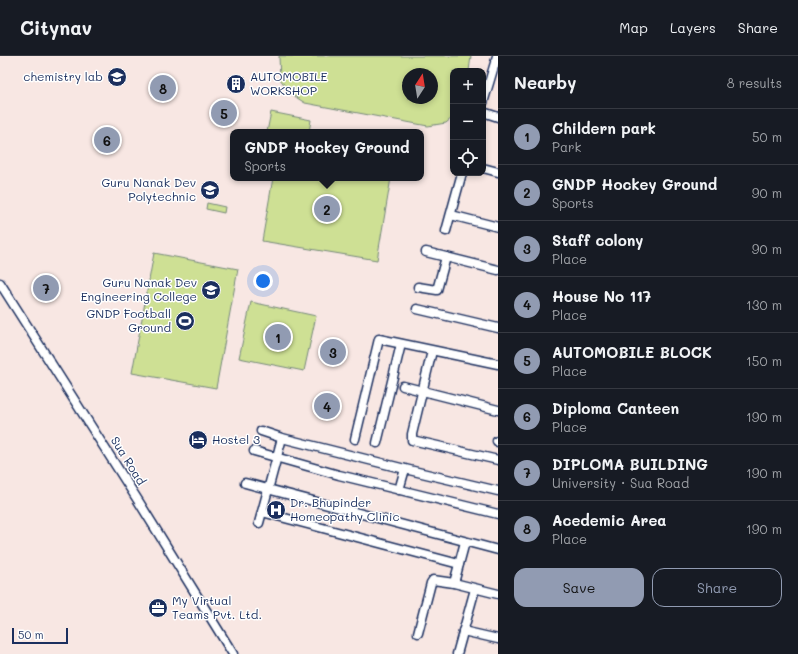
<!DOCTYPE html>
<meta charset="utf-8">
<style>
body{margin:0;font-family:Mali,sans-serif;background:#20242c;color:#f1f3f6}
.controls{position:absolute;right:12px;top:12px;display:grid;overflow:hidden;border-radius:8px;box-shadow:0 2px 6px #0003}
.controls button{width:36px;height:36px;display:grid;place-items:center;padding:0;border:0;border-bottom:1px solid #363941;background:#171b24;color:#f1f3f6;font:20px sans-serif}
.compass{position:absolute;left:402px;top:12px;width:36px;height:36px;border-radius:50%;background:#171b24;box-shadow:0 2px 6px #0003;rotate:12deg}
.scale{position:absolute;left:12px;bottom:10px;width:56px;box-sizing:border-box;padding-left:4px;border:2px solid #1b2f5e;border-top:0;font-size:11px;line-height:14px;white-space:nowrap;color:#1b2f5e;-webkit-text-stroke:3px #fff;paint-order:stroke}
.you{position:absolute;left:263px;top:225px;width:14px;height:14px;margin:-10px;border:3px solid #fff;border-radius:50%;background:#1a73e8;box-shadow:0 0 0 6px #1a73e833}
.badge{display:grid;place-items:center;width:26px;height:26px;border-radius:50%;background:#919bb2;color:#111;font-size:13px;font-weight:700}
.pin{position:absolute;translate:-50% -50%;border:2px solid #fff;box-shadow:0 1px 4px #0006}
.popup{position:absolute;left:230px;top:73px;width:194px;height:52px;box-sizing:border-box;display:grid;place-content:center;border-radius:8px;background:#171b24;filter:drop-shadow(0 1px 3px #0005);font-size:13px;white-space:nowrap;color:#9ea1a6}
.popup b{font-size:15px;color:#f1f3f6}
.popup::after{content:'';position:absolute;left:50%;top:100%;margin-left:-8px;border:8px solid transparent;border-top-color:#171b24}
.list{margin:0;padding:0;list-style:none}
h2{display:flex;justify-content:space-between;align-items:center;height:52px;margin:0;padding:0 16px;font-size:17px}
h2 small{font-size:13px;font-weight:400;color:#9ea1a6}
.list li{display:grid;grid-template-columns:26px 1fr auto;gap:12px;align-items:center;box-sizing:border-box;height:56px;padding:0 16px;border-top:1px solid #363941}
.list b{display:block;font-size:15px;white-space:nowrap}
.list p{margin:0;font-size:13px;white-space:nowrap;color:#9ea1a6}
.list em{font-size:13px;font-style:normal;color:#9ea1a6}
.actions{display:flex;gap:8px;padding:12px 16px}
.actions a{flex:1;padding:9px 0;border:1px solid #919bb2;border-radius:12px;text-align:center;font-size:14px;color:#919bb2}
.actions .main{background:#919bb2;color:#111}
.icon{flex:none;width:22px;height:22px;fill:none;stroke:currentColor;stroke-width:2;stroke-linecap:round;stroke-linejoin:round}
.map{position:relative;flex:none;width:498px;height:598px;overflow:hidden}
header{display:flex;align-items:center;gap:24px;box-sizing:border-box;height:56px;padding:0 20px;background:#171b24;border-bottom:1px solid #363941}
header strong{font-size:19px}
nav{display:flex;gap:22px;margin-inline-start:auto;font-size:14px}
main{display:flex}
aside{flex:1;background:#171b24}
.map>svg:first-child{display:block}
.green{fill:#cee094;stroke:#748879;fill-rule:evenodd}
.lines{fill:none;stroke-linecap:round;stroke-linejoin:round}
.minor-casing{stroke:#1b2f5e;stroke-width:11}
.minor{stroke:#fff;stroke-width:8}
.labels{text-anchor:middle;stroke-width:3;stroke-linejoin:round;paint-order:stroke}
.poi-label{font-size:12px;fill:#1b2f5e;stroke:#fff;text-anchor:end}
.street-label{font-size:12px;fill:#1b2f5e;stroke:#fff}
</style>
<header>
<strong>Citynav</strong>
<nav><a>Map</a><a>Layers</a><a>Share</a></nav>
</header>
<main>
<div class="map">
<svg width="498" height="598" viewBox="0 0 498 598">
<rect width="100%" height="100%" fill="#f8e7e3"/>
<filter id="ink" filterUnits="userSpaceOnUse"><feTurbulence type="fractalNoise" baseFrequency=".025" numOctaves="2"/><feDisplacementMap in="SourceGraphic" scale="8" xChannelSelector="R" yChannelSelector="G"/><feConvolveMatrix kernelMatrix="1 2 1 2 8 2 1 2 1" color-interpolation-filters="sRGB"/></filter>
<g filter="url(#ink)">
<g class="green">
<path d="M279 0H471L469 15H453V61L446 67 428 70 305 47 291 38 280 23ZM408 18H432V42H408Z"/>
<polygon points="271,56 311,64 309,76 267,76"/>
<polygon points="273,122 391,122 377,204 262,185"/>
<polygon points="207,147 225,151 224,157 206,153"/>
<polygon points="154,197 238,213 216,332 132,317"/>
<polygon points="251,246 316,260 304,315 239,302"/>
</g>
<g class="lines">
<defs>
<g id="minor">
<polyline points="483,47 497,0"/>
<polyline points="483,56 498,61"/>
<polyline points="483,112 498,116"/>
<polyline points="451,159 498,171"/>
<polyline points="446,175 462,117"/>
<polyline points="426,196 498,214"/>
<polyline points="0,227 139,446 233,598"/>
<polyline points="418,231 437,234 446,201"/>
<polyline points="417,253 498,272"/>
<polyline points="432,295 412,378 412,384 498,404"/>
<polyline points="403,330 498,354"/>
<polyline points="261,375 282,382 405,413 498,435"/>
<polyline points="355,383 379,283 498,308"/>
<polyline points="497,385 498,386"/>
<polyline points="377,387 401,288"/>
<polyline points="254,395 339,419 498,458"/>
<polyline points="245,427 498,494"/>
<polyline points="399,434 405,413"/>
<polyline points="262,456 459,508"/>
<polyline points="259,467 282,382"/>
<polyline points="465,486 454,527 498,538"/>
<polyline points="463,575 498,583"/>
<polyline points="418,577 431,527 433,524 454,527"/>
<polyline points="457,598 475,533"/>
</g>
</defs>
<use href="#minor" class="minor-casing"/>
<use href="#minor" class="minor"/>
</g>
</g>
<defs>
<symbol id="university-disc" viewBox="-11 -11 22 22"><circle r="9.5" fill="#1b2f5e" stroke="#fff"/><path d="M0-5L7-2L0 1L-7-2ZM-4 1L0 2.5L4 1V4Q0 6-4 4Z" fill="#fff"/></symbol>
<symbol id="building-disc" viewBox="-11 -11 22 22"><circle r="9.5" fill="#1b2f5e" stroke="#fff"/><path d="M-4-6H4V6H1V3H-1V6H-4ZM-2.5-4.3h1.7v1.8h-1.7ZM.8-4.3h1.7v1.8H.8ZM-2.5-1h1.7V.8h-1.7ZM.8-1h1.7V.8H.8Z" fill="#fff"/></symbol>
<symbol id="stadium-disc" viewBox="-11 -11 22 22"><circle r="9.5" fill="#1b2f5e" stroke="#fff"/><path d="M0-5a6.5 5 0 1 0 0 10a6.5 5 0 1 0 0-10ZM-3.5-1.8h7v3.6h-7Z" fill="#fff"/></symbol>
<symbol id="hotel-disc" viewBox="-11 -11 22 22"><circle r="9.5" fill="#1b2f5e" stroke="#fff"/><path d="M-6-4.5h1.5V1H6V5H4.5V3h-9V5H-6ZM-4 0a1.8 1.8 0 1 1 3.6 0ZM.5 0V-2.5h3Q6-2.5 6 0Z" fill="#fff"/></symbol>
<symbol id="hospital-disc" viewBox="-11 -11 22 22"><circle r="9.5" fill="#1b2f5e" stroke="#fff"/><path d="M-5-5h3v3.5h4V-5h3V5h-3V1.5h-4V5h-3Z" fill="#fff"/></symbol>
<symbol id="office-disc" viewBox="-11 -11 22 22"><circle r="9.5" fill="#1b2f5e" stroke="#fff"/><path d="M-6-3h4V-5.5h4V-3h4V5H-6ZM-1-4.5V-3h2v-1.5ZM-6 0V1H6V0Z" fill="#fff"/></symbol>
</defs>
<g fill-rule="evenodd">
<use href="#university-disc" x="106" y="10" width="22" height="22"/>
<use href="#building-disc" x="225" y="17" width="22" height="22"/>
<use href="#university-disc" x="199" y="123" width="22" height="22"/>
<use href="#university-disc" x="200" y="223" width="22" height="22"/>
<use href="#stadium-disc" x="174" y="254" width="22" height="22"/>
<use href="#hotel-disc" x="187" y="373" width="22" height="22"/>
<use href="#hospital-disc" x="265" y="443" width="22" height="22"/>
<use href="#office-disc" x="147" y="541" width="22" height="22"/>
</g>
<g class="labels">
<g class="poi-label">
<text x="103" y="25">chemistry lab</text>
<text x="250" y="25" text-anchor="start">AUTOMOBILE<tspan x="250" dy="14">WORKSHOP</tspan></text>
<text x="196" y="131">Guru Nanak Dev<tspan x="196" dy="14">Polytechnic</tspan></text>
<text x="197" y="231">Guru Nanak Dev<tspan x="197" dy="14">Engineering College</tspan></text>
<text x="171" y="262">GNDP Football<tspan x="171" dy="14">Ground</tspan></text>
<text x="212" y="388" text-anchor="start">Hostel 3</text>
<text x="290" y="451" text-anchor="start">Dr. Bhupinder<tspan x="290" dy="14">Homeopathy Clinic</tspan></text>
<text x="172" y="549" text-anchor="start">My Virtual<tspan x="172" dy="14">Teams Pvt. Ltd.</tspan></text>
</g>
<g class="street-label">
<text transform="translate(128 405) rotate(58)" y="4">Sua Road</text>
</g>
</g>
</svg>
<div class="controls">
<button>+</button>
<button>−</button>
<button><svg class="icon" aria-label="locate" viewBox="0 0 24 24"><circle cx="12" cy="12" r="6"/><path d="M12 2v4M12 18v4M2 12h4M18 12h4"/></svg></button>
</div>
<svg class="compass" viewBox="-18 -18 36 36"><path d="M0-13l5 13h-10z" fill="#e53935"/><path d="M0 13l5-13h-10z" fill="#9ea1a6"/></svg>
<div class="scale">50 m</div>
<div class="you"></div>
<div class="pin badge" style="left:278px;top:281px">1</div>
<div class="pin badge" style="left:327px;top:153px">2</div>
<div class="popup"><b>GNDP Hockey Ground</b>Sports</div>
<div class="pin badge" style="left:333px;top:296px">3</div>
<div class="pin badge" style="left:327px;top:350px">4</div>
<div class="pin badge" style="left:224px;top:57px">5</div>
<div class="pin badge" style="left:107px;top:84px">6</div>
<div class="pin badge" style="left:46px;top:232px">7</div>
<div class="pin badge" style="left:163px;top:32px">8</div>
</div>
<aside>
<h2>Nearby<small>8 results</small></h2>
<ul class="list">
<li><span class="badge">1</span><div><b>Childern park</b><p>Park</p></div><em>50 m</em></li>
<li><span class="badge">2</span><div><b>GNDP Hockey Ground</b><p>Sports</p></div><em>90 m</em></li>
<li><span class="badge">3</span><div><b>Staff colony</b><p>Place</p></div><em>90 m</em></li>
<li><span class="badge">4</span><div><b>House No 117</b><p>Place</p></div><em>130 m</em></li>
<li><span class="badge">5</span><div><b>AUTOMOBILE BLOCK</b><p>Place</p></div><em>150 m</em></li>
<li><span class="badge">6</span><div><b>Diploma Canteen</b><p>Place</p></div><em>190 m</em></li>
<li><span class="badge">7</span><div><b>DIPLOMA BUILDING</b><p>University · Sua Road</p></div><em>190 m</em></li>
<li><span class="badge">8</span><div><b>Acedemic Area</b><p>Place</p></div><em>190 m</em></li>
</ul>
<div class="actions"><a class="main">Save</a><a>Share</a></div>
</aside>
</main>
